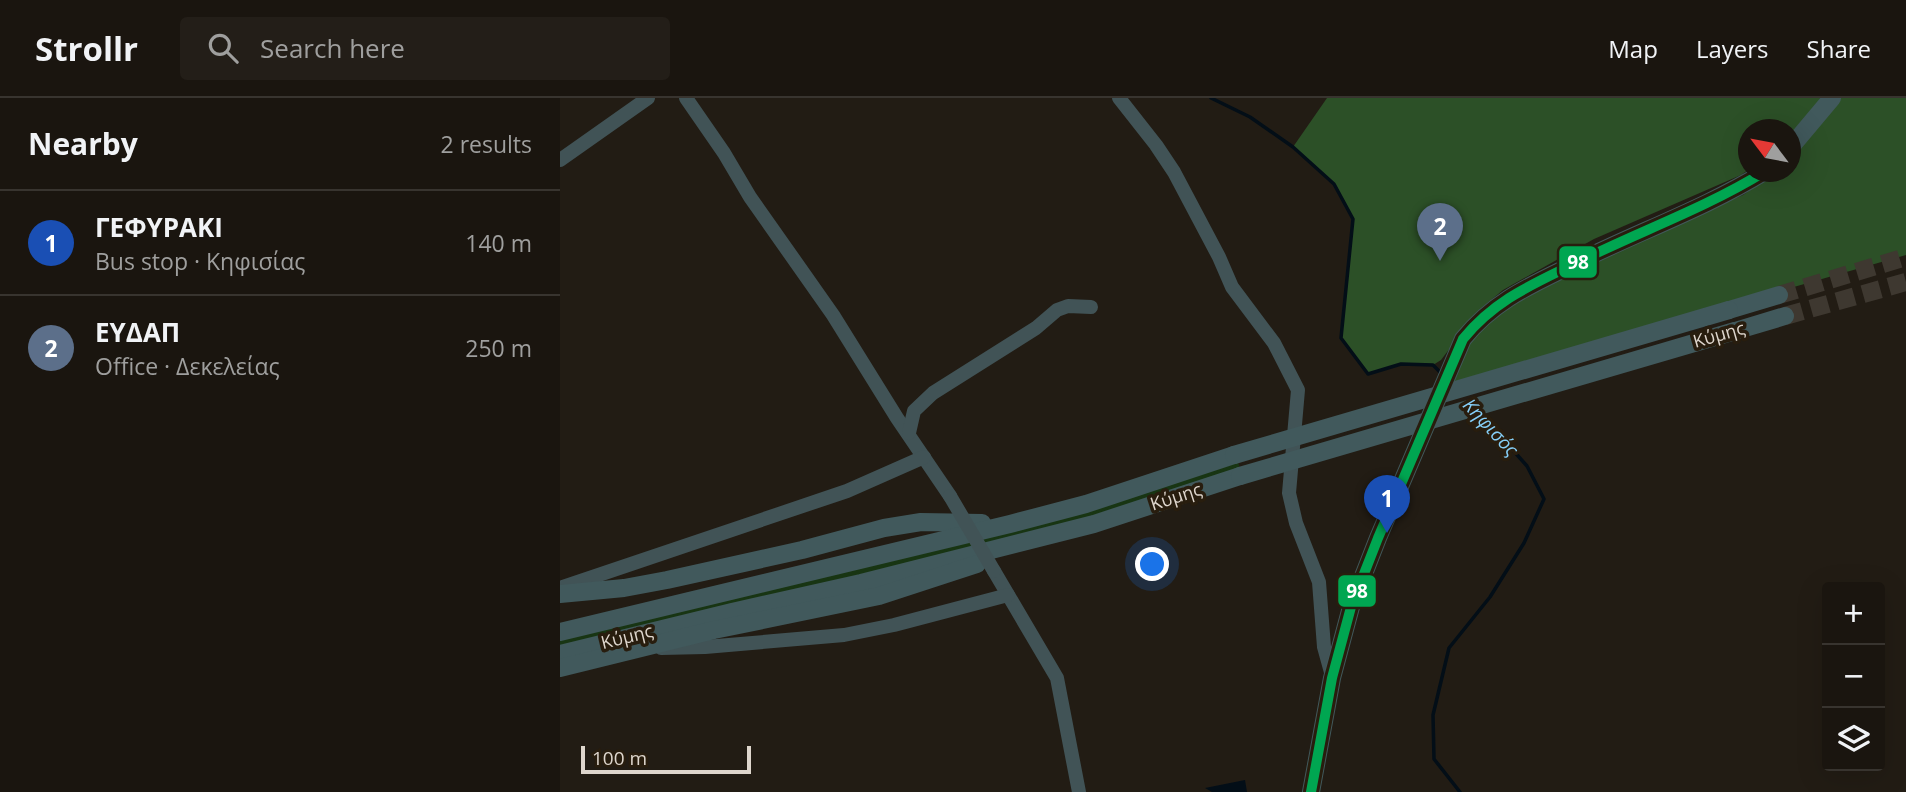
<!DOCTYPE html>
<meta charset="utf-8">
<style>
body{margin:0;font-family:"Open Sans",sans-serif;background:#231e18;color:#f1f3f6}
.controls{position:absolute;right:21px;bottom:21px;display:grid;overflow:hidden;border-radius:7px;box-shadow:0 7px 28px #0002}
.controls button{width:63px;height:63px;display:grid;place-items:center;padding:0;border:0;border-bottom:2px solid #38342f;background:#1a150f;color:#f1f3f6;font:35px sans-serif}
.compass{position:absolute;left:1178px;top:21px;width:63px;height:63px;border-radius:50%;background:#1a150f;box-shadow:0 7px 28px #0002;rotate:302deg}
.scale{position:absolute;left:21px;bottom:18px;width:170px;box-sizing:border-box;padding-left:7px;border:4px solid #ded6cd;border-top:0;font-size:19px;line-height:24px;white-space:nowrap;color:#ded6cd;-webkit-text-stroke:5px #281d0e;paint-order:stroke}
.you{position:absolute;left:593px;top:467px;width:24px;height:24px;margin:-18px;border:5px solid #fff;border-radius:50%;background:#1a73e8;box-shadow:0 0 0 10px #1a73e833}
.badge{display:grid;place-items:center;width:46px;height:46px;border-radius:50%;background:#9c958c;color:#fff;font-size:23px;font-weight:700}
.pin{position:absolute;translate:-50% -58px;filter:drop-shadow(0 2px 4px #0008)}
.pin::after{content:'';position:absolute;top:37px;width:24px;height:21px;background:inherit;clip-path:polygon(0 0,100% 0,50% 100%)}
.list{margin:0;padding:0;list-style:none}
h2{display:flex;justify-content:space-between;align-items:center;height:91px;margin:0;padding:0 28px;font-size:30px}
h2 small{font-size:23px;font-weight:400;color:#9f9f9e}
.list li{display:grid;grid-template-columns:46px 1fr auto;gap:21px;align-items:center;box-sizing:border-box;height:105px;padding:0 28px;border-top:2px solid #38342f}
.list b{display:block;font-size:26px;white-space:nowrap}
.list p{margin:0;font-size:23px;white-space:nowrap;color:#9f9f9e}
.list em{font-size:23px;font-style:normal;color:#9f9f9e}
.icon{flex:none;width:38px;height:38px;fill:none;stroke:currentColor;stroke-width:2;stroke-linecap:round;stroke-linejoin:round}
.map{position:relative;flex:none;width:1346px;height:694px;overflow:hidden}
header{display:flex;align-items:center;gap:42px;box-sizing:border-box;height:98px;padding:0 35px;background:#1a150f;border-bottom:2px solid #38342f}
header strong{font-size:33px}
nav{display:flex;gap:38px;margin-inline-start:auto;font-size:24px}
.search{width:490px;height:63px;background:#231e18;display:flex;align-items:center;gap:18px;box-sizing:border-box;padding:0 24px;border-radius:7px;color:#9f9f9e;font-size:26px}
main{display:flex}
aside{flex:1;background:#1a150f}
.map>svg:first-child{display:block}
.green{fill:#183513}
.forest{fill:#2c5027}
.water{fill:#030e17}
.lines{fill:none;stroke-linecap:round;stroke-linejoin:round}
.stream{stroke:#030e17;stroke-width:3.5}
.major-tunnel{stroke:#3e3830;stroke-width:18;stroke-dasharray:18 9;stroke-linecap:butt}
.minor{stroke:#415356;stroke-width:14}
.major{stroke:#41595c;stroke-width:18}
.minor-bridge{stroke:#415356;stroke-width:14}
.major-bridge{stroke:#41595c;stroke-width:18}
.bus-1-casing{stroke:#281d0e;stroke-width:16}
.bus-1{stroke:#00a651;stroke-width:10}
.labels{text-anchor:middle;stroke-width:7;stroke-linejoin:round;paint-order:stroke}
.street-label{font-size:18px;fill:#ded6cd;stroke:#281d0e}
.water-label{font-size:19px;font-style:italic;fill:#85cef7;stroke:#281d0e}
.line-badge{stroke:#281d0e;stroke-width:2.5}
.badge-label{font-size:19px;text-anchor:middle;font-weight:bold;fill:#fff}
</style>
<header>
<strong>Strollr</strong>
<div class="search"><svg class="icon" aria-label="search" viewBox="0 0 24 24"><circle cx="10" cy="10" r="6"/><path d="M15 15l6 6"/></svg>Search here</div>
<nav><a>Map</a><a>Layers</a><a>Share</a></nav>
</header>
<main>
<aside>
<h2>Nearby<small>2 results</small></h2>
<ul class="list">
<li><span class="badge" style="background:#1a4fb4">1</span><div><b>ΓΕΦΥΡΑΚΙ</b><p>Bus stop · Κηφισίας</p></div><em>140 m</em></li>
<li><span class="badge" style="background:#5c6f8a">2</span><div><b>ΕΥΔΑΠ</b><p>Office · Δεκελείας</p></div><em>250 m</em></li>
</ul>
</aside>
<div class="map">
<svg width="1346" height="694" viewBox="0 0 1346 694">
<rect width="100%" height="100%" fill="#221c14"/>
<polygon class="green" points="678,363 680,371 532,419 453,440 0,549 0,541"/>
<g class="forest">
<polygon points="767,0 1262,0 1231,36 1230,32 1188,32 1188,72 1181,77 1034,141 943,192 919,212 881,262 873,267 841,266 808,276 781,240 793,121 774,86 733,49"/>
<polygon points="1279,0 1346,0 1346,157 882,289 899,255 928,220 1043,157 1183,97 1216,74 1230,74 1231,59 1245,44"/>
</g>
<polygon class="water" points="685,682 687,694 652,694 645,690"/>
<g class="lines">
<g class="stream">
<polyline points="651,0 690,19 733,49 774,86 793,121 781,240 808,276 841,266 873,267 883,277"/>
<polyline points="900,694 874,661 873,617 889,550 930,499 964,445 984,401 967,368 920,315"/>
</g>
<g class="major-tunnel">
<polyline points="1219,197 1346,159"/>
<polyline points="1225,218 1346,184"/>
</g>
<g class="minor">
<polyline points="126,0 164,55 190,99 273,217 337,320 390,398"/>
<polyline points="559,0 596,47 614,74 659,159 672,189 714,245 738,292 729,395 736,425 759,484 764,549 772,578"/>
<polyline points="0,62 88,0"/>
<polyline points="349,335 354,313 373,295 476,230 497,212 508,208 531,209"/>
<polyline points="434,473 497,580 519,694"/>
<polyline points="0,490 287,393 364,359"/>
<polyline points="101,550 145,549 284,537 334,527 448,497"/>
</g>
<g class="major">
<polyline points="1230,50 1272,0"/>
<polyline points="1169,212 1219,197"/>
<polyline points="1175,233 1225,218"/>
<polyline points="0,496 64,490 107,482 242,452 324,430 361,424 422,425"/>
<polyline points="0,534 450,426 526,406 674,357"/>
<polyline points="0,556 172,514 301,485 534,426 680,378"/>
<polyline points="0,570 154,532 319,498 417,466"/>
<path d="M751 694 772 580 791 509 818 440 903 241C934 203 969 188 1012 167 1075 135 1144 111 1204 74"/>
</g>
<polyline class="minor-bridge" points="390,398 434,473"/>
<g class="major-bridge">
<polyline points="674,357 1169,212"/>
<polyline points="680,378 1175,233"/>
</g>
<defs>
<path id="bus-1" d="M751 694 772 580 791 509 818 440 903 241C934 203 969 188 1012 167 1075 135 1144 111 1204 74"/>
</defs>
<use href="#bus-1" class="bus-1-casing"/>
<use href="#bus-1" class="bus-1"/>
</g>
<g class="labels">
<g class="street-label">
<text transform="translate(1159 237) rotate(-16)" y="6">Κύμης</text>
<text transform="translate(616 399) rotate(-18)" y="6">Κύμης</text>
<text transform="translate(67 539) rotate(-14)" y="6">Κύμης</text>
</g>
<g class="water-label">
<text transform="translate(931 329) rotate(47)" y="7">Κηφισός</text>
</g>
</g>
<g class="line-badge">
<rect x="998" y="147" width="40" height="34" rx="7" fill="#00a651"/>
<rect x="777" y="476" width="40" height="34" rx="7" fill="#00a651"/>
</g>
<g class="badge-label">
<text x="1018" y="171">98</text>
<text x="797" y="500">98</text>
</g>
</svg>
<div class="controls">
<button>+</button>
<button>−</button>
<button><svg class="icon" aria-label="layers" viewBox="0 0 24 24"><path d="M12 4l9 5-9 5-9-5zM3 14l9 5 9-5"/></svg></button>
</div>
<svg class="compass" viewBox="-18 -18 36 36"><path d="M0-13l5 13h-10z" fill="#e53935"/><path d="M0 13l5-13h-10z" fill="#9f9f9e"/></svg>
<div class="scale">100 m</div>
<div class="you"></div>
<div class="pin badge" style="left:827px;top:435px;background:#1a4fb4">1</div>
<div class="pin badge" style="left:880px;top:163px;background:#5c6f8a">2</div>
</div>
</main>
